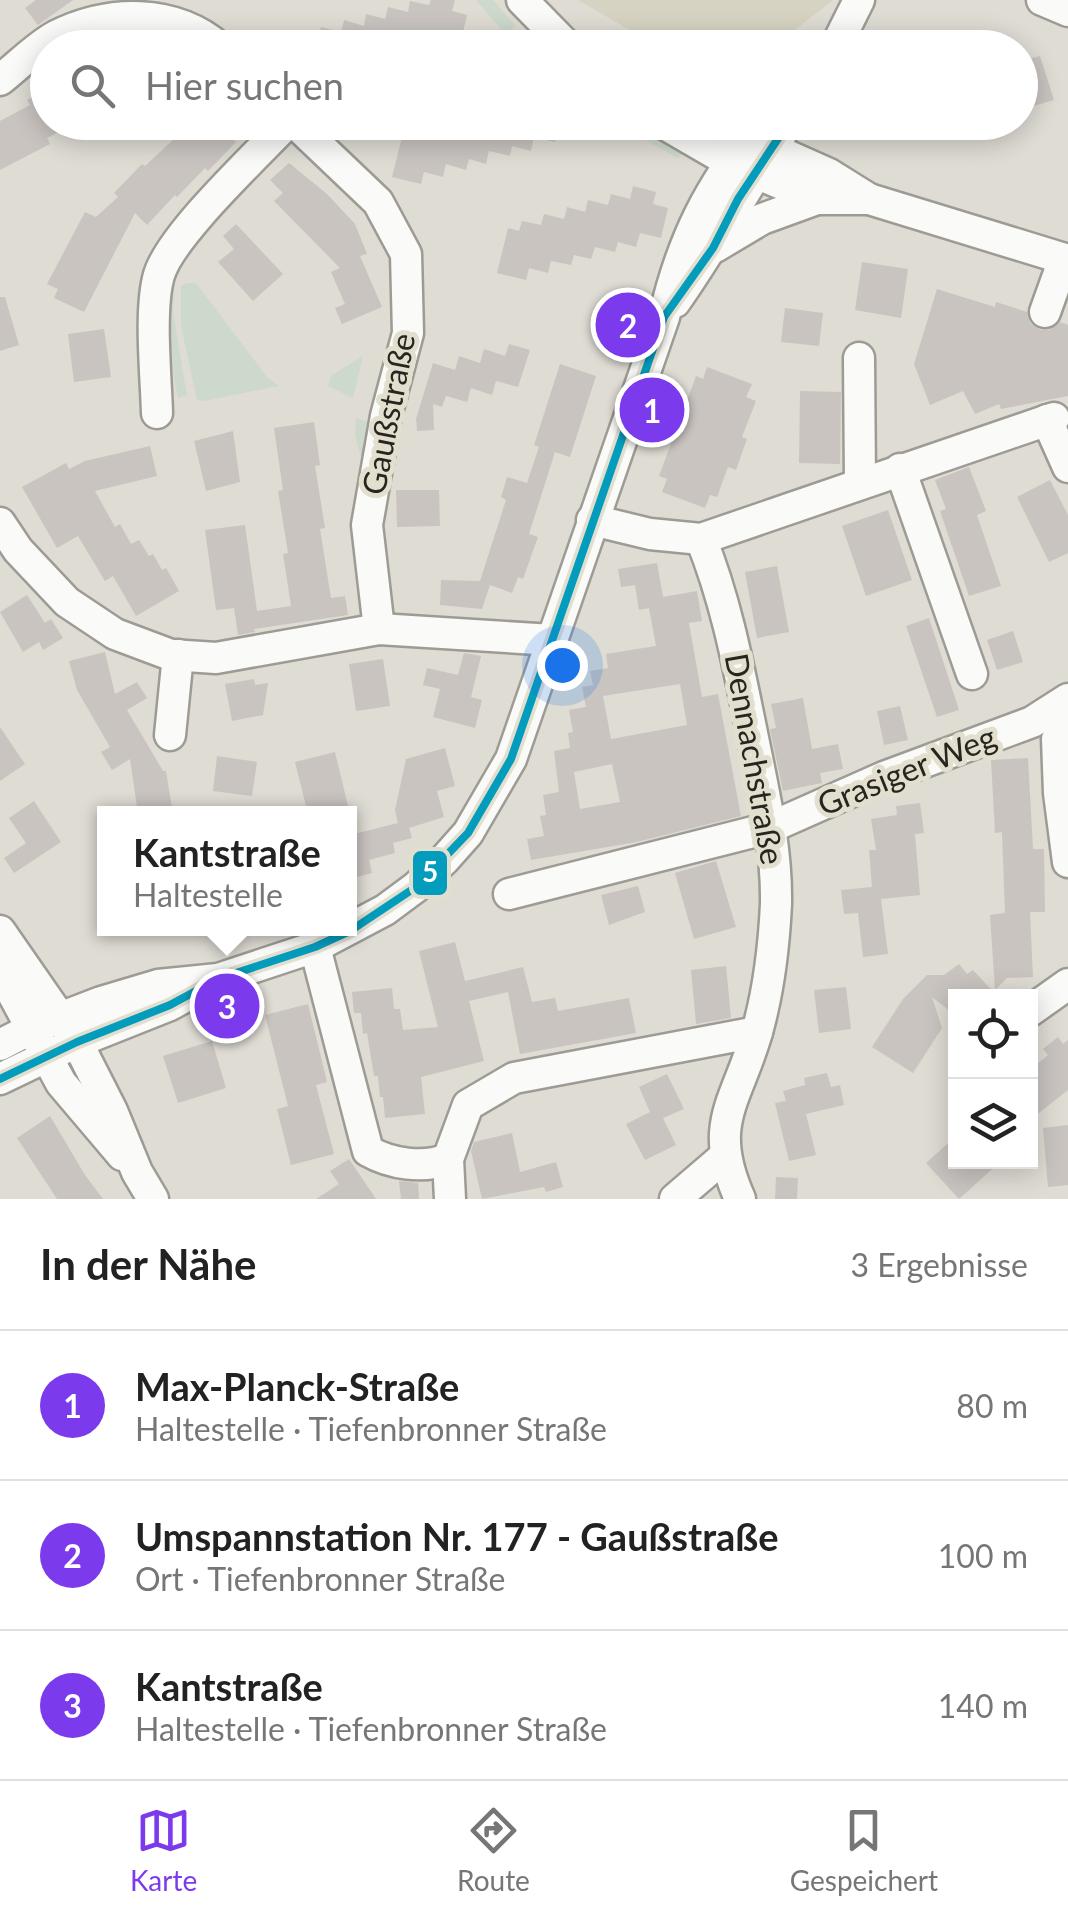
<!DOCTYPE html>
<html lang="de">
<meta charset="utf-8">
<style>
body{margin:0;font-family:Lato,sans-serif;background:#f2f2f2;color:#222}
.controls{position:absolute;right:30px;bottom:30px;display:grid;overflow:hidden;border-radius:0px;box-shadow:0 5px 25px #0003}
.controls button{width:90px;height:90px;display:grid;place-items:center;padding:0;border:0;border-bottom:2px solid #e0e0e0;background:#fff;color:#222;font:50px sans-serif}
.you{position:absolute;left:562px;top:665px;width:35px;height:35px;margin:-25px;border:8px solid #fff;border-radius:50%;background:#1a73e8;box-shadow:0 0 0 15px #1a73e833}
.badge{display:grid;place-items:center;width:65px;height:65px;border-radius:50%;background:#7c3aed;color:#fff;font-size:32px;font-weight:700}
.pin{position:absolute;translate:-50% -50%;border:5px solid #fff;box-shadow:0 2px 10px #0006}
.popup{position:absolute;left:97px;top:806px;width:260px;height:130px;box-sizing:border-box;display:grid;place-content:center;border-radius:0px;background:#fff;filter:drop-shadow(0 2px 8px #0005);font-size:32px;white-space:nowrap;color:#767676}
.popup b{font-size:38px;color:#222}
.popup::after{content:'';position:absolute;left:50%;top:100%;margin-left:-20px;border:20px solid transparent;border-top-color:#fff}
.list{margin:0;padding:0;list-style:none}
h2{display:flex;justify-content:space-between;align-items:center;height:130px;margin:0;padding:0 40px;font-size:42px}
h2 small{font-size:32px;font-weight:400;color:#767676}
.list li{display:grid;grid-template-columns:65px 1fr auto;gap:30px;align-items:center;box-sizing:border-box;height:150px;padding:0 40px;border-top:2px solid #e0e0e0}
.list b{display:block;font-size:38px;white-space:nowrap}
.list p{margin:0;font-size:32px;white-space:nowrap;color:#767676}
.list em{font-size:32px;font-style:normal;color:#767676}
.icon{flex:none;width:55px;height:55px;fill:none;stroke:currentColor;stroke-width:2;stroke-linecap:round;stroke-linejoin:round}
.map{position:relative;flex:none;width:1068px;height:1199px;overflow:hidden}
.search{position:absolute;background:#fff;box-shadow:0 5px 25px #0003;left:30px;right:30px;top:30px;height:110px;display:flex;align-items:center;gap:25px;box-sizing:border-box;padding:0 35px;border-radius:55px;color:#767676;font-size:38px}
.sheet{height:580px;background:#fff}
nav{display:flex;justify-content:space-around;align-items:center;box-sizing:border-box;height:140px;border-top:2px solid #e0e0e0;background:#fff;font-size:28px;color:#767676}
nav a{display:grid;justify-items:center;gap:5px}
nav .on{color:#7c3aed}
.map>svg:first-child{display:block}
.built{fill:#d6d3c2}
.green{fill:#cdd9cd}
.building{fill:#c9c4c0;fill-rule:evenodd}
.lines{fill:none;stroke-linecap:round;stroke-linejoin:round}
.minor-casing{stroke:#9d9b94;stroke-width:35}
.minor{stroke:#fafaf8;stroke-width:30}
.bus-1-casing{stroke:#e3dfcf;stroke-width:15}
.bus-1{stroke:#049cbc;stroke-width:8}
.labels{text-anchor:middle;stroke-width:10;stroke-linejoin:round;paint-order:stroke}
.street-label{font-size:32px;fill:#26251f;stroke:#e3dfcf}
.line-badge{stroke:#e3dfcf;stroke-width:4}
.badge-label{font-size:28px;text-anchor:middle;font-weight:bold;fill:#fff}
</style>
<div class="map">
<svg width="1068" height="1199" viewBox="0 0 1068 1199">
<rect width="100%" height="100%" fill="#dedcd3"/>
<polygon class="built" points="578,0 833,0 773,47 661,48"/>
<g class="green">
<polygon points="476,0 493,0 516,26 506,35"/>
<polygon points="617,123 634,123 685,152 677,158"/>
<polygon points="169,271 175,276 173,312 187,396 178,398 167,339"/>
<polygon points="187,283 196,283 267,377 279,386 204,401 197,400 181,326 181,286"/>
<polygon points="363,356 353,398 328,386 331,376"/>
<polygon points="356,418 374,424 364,458 360,455 355,435"/>
</g>
<g class="building">
<polygon points="36,0 73,0 38,25 25,8"/>
<polygon points="431,0 455,0 452,11 467,15 460,45 439,40 437,48 316,48 321,27 341,32 344,20 364,26 366,14 385,19 388,7 408,12 410,1 429,5"/>
<polygon points="1040,56 1054,100 1020,110 1020,61"/>
<polygon points="48,90 48,122 77,122 47,138 50,144 0,170 0,121 30,105 27,100"/>
<polygon points="192,122 216,122 236,142 208,171 205,168 177,197 175,195 147,225 135,213 84,312 54,298 58,289 47,284 85,212 96,217 118,197 114,193 142,164 145,166"/>
<polygon points="438,122 560,122 555,142 534,137 531,151 512,146 510,156 489,151 486,164 469,159 466,170 446,164 443,177 424,172 421,184 392,177 403,133 414,135 417,125 436,130"/>
<polygon points="289,163 327,194 355,224 367,254 360,256 382,307 342,324 335,308 345,304 331,272 340,268 274,201 283,193 270,180"/>
<polygon points="633,186 656,192 653,204 668,208 661,238 640,233 636,247 618,242 615,252 595,247 591,259 574,255 571,265 551,261 548,273 529,268 526,280 497,273 508,228 519,231 522,221 541,225 544,214 564,219 567,207 585,212 588,200 608,205 611,194 630,199"/>
<polygon points="236,224 283,274 253,301 218,262 234,249 223,236"/>
<polygon points="862,262 908,269 901,318 855,310"/>
<polygon points="937,289 995,307 996,302 1027,312 1030,323 1040,330 1049,330 1060,322 1068,325 1068,396 1001,409 999,404 975,414 963,391 930,405 914,364"/>
<polygon points="0,297 5,297 19,345 0,351"/>
<polygon points="785,308 823,313 819,346 781,342"/>
<polygon points="104,329 111,377 74,382 68,334"/>
<polygon points="509,344 530,350 518,387 496,381 492,395 471,388 467,402 446,396 442,407 433,404 434,430 417,431 416,419 433,363 455,370 459,356 480,363 484,349 505,356"/>
<polygon points="560,364 596,376 570,457 555,452 529,534 538,537 523,579 518,577 512,593 490,585 482,609 440,605 441,580 480,581 506,500 501,497 507,477 527,483 539,447 534,445"/>
<polygon points="707,367 752,384 746,397 756,401 742,437 747,439 736,470 728,467 717,497 710,495 705,508 662,492 667,479 659,476 696,376 703,379"/>
<polygon points="800,391 841,392 840,464 799,463"/>
<polygon points="314,422 320,465 315,466 325,528 320,529 331,598 345,596 348,615 254,629 255,632 238,635 234,608 216,610 205,530 245,525 257,611 291,606 283,554 288,553 278,491 283,490 274,428"/>
<polygon points="233,431 240,482 206,491 194,441"/>
<polygon points="150,446 157,476 95,491 115,527 120,524 131,544 139,540 149,556 153,554 162,570 166,568 179,591 136,616 113,576 105,581 78,536 57,548 22,487 66,463 69,469 85,461"/>
<polygon points="969,467 986,511 977,515 1001,586 969,596 940,511 946,509 935,480"/>
<polygon points="1050,480 1068,515 1068,553 1049,562 1017,497"/>
<polygon points="396,490 439,490 440,526 397,527"/>
<polygon points="888,510 912,580 866,596 842,526"/>
<path d="M657 563 663 597 697 591 702 621 689 623 702 697 718 694 741 816 637 842 531 860 527 839 544 836 540 816 546 815 543 795 559 792 554 751 570 748 568 733 573 732 569 710 586 707 582 687 593 685 590 671 608 668 606 654 656 646 649 608 639 610 635 585 621 587 618 569ZM680 684 687 725 611 739 603 696ZM612 764 620 802 580 809 574 772Z"/>
<polygon points="777,566 789,632 757,638 745,572"/>
<polygon points="27,595 45,623 51,619 63,638 43,650 39,642 23,652 0,612"/>
<polygon points="929,618 959,710 937,717 906,626"/>
<polygon points="1013,631 1023,662 997,670 987,640"/>
<polygon points="105,652 115,694 137,682 147,698 127,710 163,771 166,771 173,814 138,814 130,759 112,770 101,752 110,747 77,690 69,661"/>
<polygon points="464,653 481,656 471,697 482,700 475,728 433,717 440,689 423,685 427,668 458,675"/>
<polygon points="383,659 390,706 356,711 349,664"/>
<polygon points="254,679 255,685 268,683 263,715 232,721 225,684"/>
<polygon points="803,698 812,749 838,744 843,769 820,773 822,783 783,791 770,729 776,728 771,704"/>
<polygon points="900,706 908,740 884,745 877,711"/>
<polygon points="0,727 25,764 0,781"/>
<polygon points="445,748 455,786 437,791 444,817 409,828 412,838 393,843 395,853 369,860 372,873 350,879 350,835 398,823 395,810 406,759"/>
<polygon points="335,752 350,814 308,814 295,762"/>
<polygon points="217,756 257,762 252,796 213,791"/>
<polygon points="1028,758 1033,849 1044,849 1045,912 1030,912 1033,977 1007,978 995,990 990,915 1005,913 1002,832 995,833 991,760"/>
<polygon points="34,801 61,842 14,873 4,858 26,843 9,818"/>
<polygon points="920,803 924,833 915,834 920,895 881,899 888,954 863,957 858,913 844,914 841,890 872,887 869,850 876,850 871,819 897,815 896,806"/>
<polygon points="716,861 736,927 694,939 675,873"/>
<polygon points="638,886 645,912 609,925 601,895"/>
<polygon points="455,942 465,981 523,967 532,1002 555,998 558,1011 629,998 636,1033 520,1054 508,992 469,1001 484,1061 421,1077 425,1114 385,1118 383,1097 380,1097 378,1076 374,1076 367,1033 363,1034 361,1013 354,1013 352,992 392,988 394,1009 400,1009 403,1030 438,1027 419,951"/>
<polygon points="959,964 967,974 973,970 997,996 956,996 956,1016 932,997 942,1028 913,1073 872,1047 903,999 927,975 944,975"/>
<polygon points="726,966 731,1018 696,1024 691,970"/>
<polygon points="846,987 851,1029 819,1033 814,990"/>
<polygon points="308,1004 327,1082 316,1085 334,1154 291,1165 277,1109 288,1106 265,1015"/>
<polygon points="1058,1037 1063,1044 1068,1040 1068,1090 1030,1120 1030,1070 1048,1055 1043,1049"/>
<polygon points="212,1041 226,1088 178,1103 163,1056"/>
<polygon points="827,1073 831,1087 840,1085 844,1105 806,1114 816,1155 789,1161 775,1103 786,1101 783,1091 805,1085 804,1078"/>
<polygon points="667,1074 684,1109 663,1118 676,1145 645,1160 626,1124 650,1112 639,1087"/>
<polygon points="50,1116 85,1175 103,1199 57,1199 17,1138"/>
<polygon points="1068,1125 1068,1185 1048,1187 1043,1128"/>
<polygon points="512,1133 520,1172 556,1162 563,1187 546,1192 544,1187 482,1199 471,1151 474,1142"/>
<polygon points="956,1136 956,1162 1000,1162 959,1199 926,1163"/>
<polygon points="349,1159 376,1199 316,1199 339,1184 330,1171"/>
<polygon points="776,1177 798,1178 797,1199 775,1199"/>
<polygon points="399,1181 418,1183 419,1199 401,1199"/>
</g>
<g class="lines">
<defs>
<g id="minor">
<polyline points="522,0 569,48"/>
<polyline points="1042,0 1068,11"/>
<polyline points="835,48 859,0"/>
<path d="M0 80C18 66 36 47 56 36 108 10 174 8 220 48"/>
<polyline points="294,122 378,202 406,254 408,333 386,416 367,525 379,629"/>
<polyline points="661,122 730,162 817,199 869,199"/>
<polyline points="712,122 829,174 869,199 1068,260"/>
<polyline points="715,247 762,219 817,199"/>
<path d="M675 302C716 244 749 182 789 122"/>
<polyline points="1045,312 1064,259"/>
<polyline points="859,358 860,483"/>
<path d="M157 413C156 376 149 309 159 275 171 235 256 156 288 122"/>
<polyline points="1047,420 1068,467"/>
<polyline points="900,469 972,674"/>
<polyline points="592,520 650,534 701,539 1054,418"/>
<polyline points="0,523 18,550 67,602 115,634 171,655 216,658 379,629 553,640"/>
<path d="M701 539C727 603 739 670 753 738 764 793 777 848 776 904 774 945 768 993 757 1032 737 1102 706 1123 740 1199"/>
<polyline points="1068,709 1057,739 1059,793 1068,862"/>
<polyline points="170,735 178,655"/>
<polyline points="509,894 769,828 884,777 1032,722 1068,699"/>
<polyline points="0,931 77,1042 112,1111 137,1172 153,1199"/>
<path d="M315 947 368 1151C391 1164 423 1169 448 1159"/>
<polyline points="0,970 61,1083 122,1155"/>
<polyline points="1030,1011 1068,984"/>
<path d="M0 1045 31 1029 101 1002 158 985 218 979 315 947 385 910 416 887 444 860 468 833 511 759 664 317C683 236 709 188 760 122"/>
<polyline points="0,1079 77,1042 170,1005 206,985"/>
<polyline points="450,1199 448,1159 468,1105 514,1078 757,1032"/>
<polyline points="675,1199 724,1157"/>
</g>
</defs>
<use href="#minor" class="minor-casing"/>
<use href="#minor" class="minor"/>
<defs>
<polyline id="bus-1" points="0,1079 77,1042 170,1005 218,979 315,947 350,931 416,887 468,833 511,759 664,317 713,248 738,199 789,122"/>
</defs>
<use href="#bus-1" class="bus-1-casing"/>
<use href="#bus-1" class="bus-1"/>
</g>
<g class="labels">
<g class="street-label">
<text transform="translate(389 414) rotate(-79)" y="11">Gaußstraße</text>
<text transform="translate(754 759) rotate(80)" y="11">Dennachstraße</text>
<text transform="translate(907 771) rotate(-22)" y="11">Grasiger Weg</text>
</g>
</g>
<rect class="line-badge" x="411" y="849" width="38" height="48" rx="10" fill="#049cbc"/>
<g class="badge-label">
<text x="430" y="882">5</text>
</g>
</svg>
<div class="controls">
<button><svg class="icon" aria-label="locate" viewBox="0 0 24 24"><circle cx="12" cy="12" r="6"/><path d="M12 2v4M12 18v4M2 12h4M18 12h4"/></svg></button>
<button><svg class="icon" aria-label="layers" viewBox="0 0 24 24"><path d="M12 4l9 5-9 5-9-5zM3 14l9 5 9-5"/></svg></button>
</div>
<div class="you"></div>
<div class="pin badge" style="left:652px;top:410px">1</div>
<div class="pin badge" style="left:628px;top:325px">2</div>
<div class="pin badge" style="left:227px;top:1006px">3</div>
<div class="popup"><b>Kantstraße</b>Haltestelle</div>
<div class="search"><svg class="icon" aria-label="search" viewBox="0 0 24 24"><circle cx="10" cy="10" r="6"/><path d="M15 15l6 6"/></svg>Hier suchen</div>
</div>
<section class="sheet">
<h2>In der Nähe<small>3 Ergebnisse</small></h2>
<ul class="list">
<li><span class="badge">1</span><div><b>Max-Planck-Straße</b><p>Haltestelle · Tiefenbronner Straße</p></div><em>80 m</em></li>
<li><span class="badge">2</span><div><b>Umspannstation Nr. 177 - Gaußstraße</b><p>Ort · Tiefenbronner Straße</p></div><em>100 m</em></li>
<li><span class="badge">3</span><div><b>Kantstraße</b><p>Haltestelle · Tiefenbronner Straße</p></div><em>140 m</em></li>
</ul>
</section>
<nav>
<a class="on"><svg class="icon" aria-label="map" viewBox="0 0 24 24"><path d="M3 6l6-2 6 2 6-2v14l-6 2-6-2-6 2zM9 4v14M15 6v14"/></svg>Karte</a>
<a><svg class="icon" aria-label="directions" viewBox="0 0 24 24"><path d="M12 3l9 9-9 9-9-9zM9 14v-3h6M13 9l2 2-2 2"/></svg>Route</a>
<a><svg class="icon" aria-label="saved" viewBox="0 0 24 24"><path d="M7 4h10v16l-5-4-5 4z"/></svg>Gespeichert</a>
</nav>
